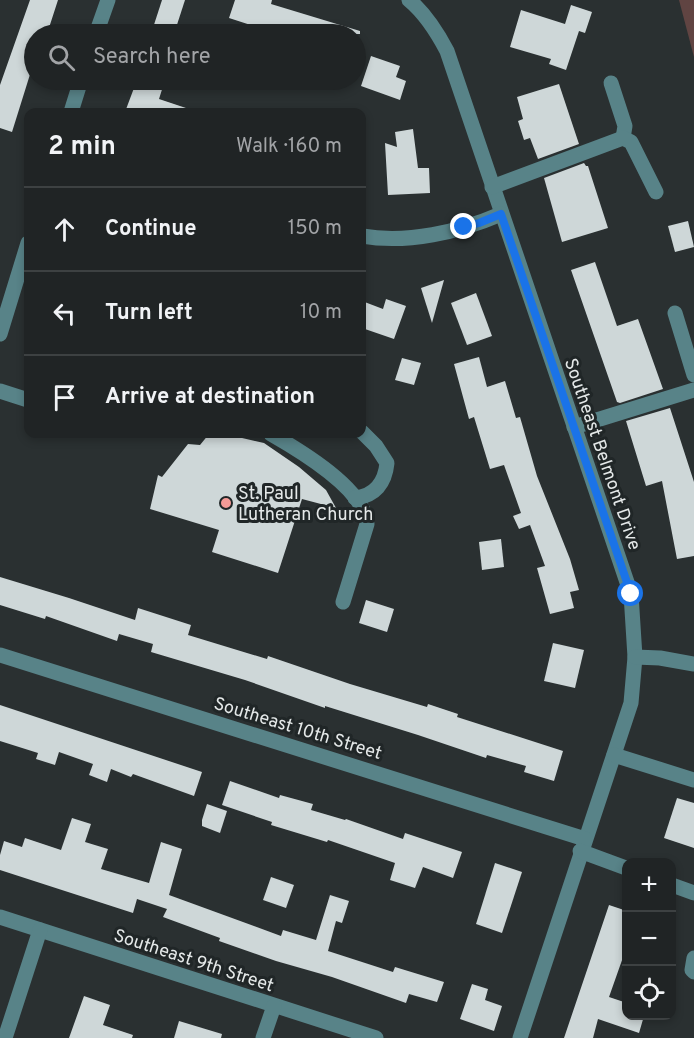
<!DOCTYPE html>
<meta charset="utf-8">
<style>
body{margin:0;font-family:Overpass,sans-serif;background:#282c2d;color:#f1f3f6}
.controls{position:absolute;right:18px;bottom:18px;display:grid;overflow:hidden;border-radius:12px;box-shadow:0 3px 9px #0003}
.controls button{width:54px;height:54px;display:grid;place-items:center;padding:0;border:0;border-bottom:2px solid #3d4142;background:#202425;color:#f1f3f6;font:30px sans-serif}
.stop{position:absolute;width:18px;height:18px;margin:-14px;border:4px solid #1a73e8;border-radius:50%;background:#fff}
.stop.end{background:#1a73e8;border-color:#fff;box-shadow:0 2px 6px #0008}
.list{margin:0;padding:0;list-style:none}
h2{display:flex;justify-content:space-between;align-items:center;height:78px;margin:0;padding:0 24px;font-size:26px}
h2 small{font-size:20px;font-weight:400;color:#a2a4a7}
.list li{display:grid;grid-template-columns:39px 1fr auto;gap:18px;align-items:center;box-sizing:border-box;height:84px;padding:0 24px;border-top:2px solid #3d4142}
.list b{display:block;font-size:22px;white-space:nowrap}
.list em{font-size:20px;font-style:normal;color:#a2a4a7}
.icon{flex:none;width:33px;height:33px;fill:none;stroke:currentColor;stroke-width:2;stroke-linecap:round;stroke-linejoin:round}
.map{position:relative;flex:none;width:694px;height:1038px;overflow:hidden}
.search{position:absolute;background:#202425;box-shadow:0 3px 9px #0003;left:24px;top:24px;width:342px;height:66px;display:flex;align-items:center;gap:15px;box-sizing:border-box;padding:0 21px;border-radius:33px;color:#a2a4a7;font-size:22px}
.panel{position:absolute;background:#202425;box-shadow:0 3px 9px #0003;left:24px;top:108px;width:342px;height:330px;border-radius:12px}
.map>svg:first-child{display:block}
.green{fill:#604442}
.building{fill:#ced7d8}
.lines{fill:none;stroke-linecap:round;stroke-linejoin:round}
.minor{stroke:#588388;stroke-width:15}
.route{stroke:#1a73e8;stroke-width:8}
.poi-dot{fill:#f59b97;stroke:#202627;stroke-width:2}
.labels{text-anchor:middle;stroke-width:6;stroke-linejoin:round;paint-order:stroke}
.street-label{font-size:18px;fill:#e5e9e9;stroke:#202627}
.poi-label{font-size:18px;fill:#e5e9e9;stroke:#202627;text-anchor:start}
</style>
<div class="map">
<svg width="694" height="1038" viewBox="0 0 694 1038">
<rect width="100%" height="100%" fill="#2a3031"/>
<polygon class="green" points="679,0 694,0 694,57"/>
<g class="building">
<polygon points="30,0 58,0 47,34 34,34 34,68 32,68 12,132 0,128 0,85"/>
<polygon points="162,0 185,0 174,34 151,34"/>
<polygon points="235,0 272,0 271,4 360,31 360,34 279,34 229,18"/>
<polygon points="571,5 592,12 585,33 579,31 566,70 549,64 551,59 510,47 521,10 565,24"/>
<polygon points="371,56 400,66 396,77 406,81 400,100 361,86"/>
<polygon points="137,80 165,80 159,99 192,110 192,112 125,112"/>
<polygon points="559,84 579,144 538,159 530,138 524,140 518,121 523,119 517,97"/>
<polygon points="413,129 418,168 429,168 430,193 388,195 385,143 397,147 395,132"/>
<polygon points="584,163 586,166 588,166 608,228 562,242 544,178"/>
<polygon points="688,221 694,247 675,252 668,226"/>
<polygon points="595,262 617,326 638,319 663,389 620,403 617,402 571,270"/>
<polygon points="444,280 432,323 421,288"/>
<polygon points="476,293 492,336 467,345 451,303"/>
<polygon points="386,299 406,306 394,339 362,328 362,301 383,309"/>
<polygon points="479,357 487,387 505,381 516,418 520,417 537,476 570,559 579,590 570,592 574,608 550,614 537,568 545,566 530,525 519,529 513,516 521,513 504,465 490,469 474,417 469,419 454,364"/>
<polygon points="402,358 421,363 414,385 395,380"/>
<polygon points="670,408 694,482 694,556 677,559 662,481 646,486 626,421"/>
<polygon points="209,434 225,434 264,443 299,467 326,490 336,508 302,499 278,573 212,552 219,530 150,509 158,475 162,477 188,444 200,445"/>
<polygon points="501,539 504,567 482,570 479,542"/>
<polygon points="0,577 69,598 135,620 138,608 191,625 188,635 267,659 268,656 350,684 427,707 428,704 458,714 457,717 563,751 554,781 524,772 526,766 487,755 486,758 418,735 325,706 325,708 245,680 151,652 153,644 119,634 117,641 46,616 45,619 0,605"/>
<polygon points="366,600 394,609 387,632 359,623"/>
<polygon points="553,643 584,650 575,688 544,681"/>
<polygon points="0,705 202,772 194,796 133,774 131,777 111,769 107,782 89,775 93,764 59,752 55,765 36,759 38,753 0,741"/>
<polygon points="230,781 279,798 280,795 313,804 311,810 345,820 346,819 403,839 405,833 462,852 453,878 423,867 415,888 390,880 395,863 328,840 327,842 271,825 272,822 222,805"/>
<polygon points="677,798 694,803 694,848 664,838"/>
<polygon points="207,804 227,811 220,833 202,826 202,820"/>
<polygon points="72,818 91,824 85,842 108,849 101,869 149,883 161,842 182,849 169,895 281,936 283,930 316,940 330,895 349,901 342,923 336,921 328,951 393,972 395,967 444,982 437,1002 409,994 406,1003 332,977 276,961 219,941 220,938 163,917 167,909 137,899 133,913 0,870 0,855 4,841 22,847 25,838 61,850"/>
<polygon points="495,863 522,872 502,933 476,924"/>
<polygon points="271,877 294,885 286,908 263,900"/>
<polygon points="609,905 627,911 627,946 609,997 627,1003 627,1016 644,1016 639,1033 598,1019 593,1038 564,1038"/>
<polygon points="472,984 488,989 485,1000 502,1006 494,1031 460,1019"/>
<polygon points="84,996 110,1005 103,1025 133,1035 132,1038 69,1038"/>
<polygon points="179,1021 222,1034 221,1038 174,1038"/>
</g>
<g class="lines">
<g class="minor">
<path d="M409 0C426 14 437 32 447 51L631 594 635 657 631 703 520 1038"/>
<polyline points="96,34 108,0"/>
<polyline points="611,83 625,126 623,138"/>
<polyline points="71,112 81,80"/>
<polyline points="492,187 623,138 631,142 656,192"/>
<path d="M362 236C407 244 459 232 501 214"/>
<polyline points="675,313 694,375"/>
<polyline points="0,334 28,243"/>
<polyline points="0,391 28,400"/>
<polyline points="574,427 694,390"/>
<path d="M271 434C299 450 365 489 367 524L343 602"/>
<path d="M355 498C375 496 385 483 387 463L376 446 362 432"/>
<polyline points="0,655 585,839"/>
<polyline points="635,657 660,658 694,664"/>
<polyline points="614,755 694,780"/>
<polyline points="580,851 626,868"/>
<polyline points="672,885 694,893"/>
<polyline points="0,917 376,1038"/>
<polyline points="694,958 692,970 694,972"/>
<polyline points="5,1038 40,930"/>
<polyline points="263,1038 274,1006"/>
</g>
</g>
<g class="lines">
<polyline class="route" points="464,227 479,223 501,214 631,594"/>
</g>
<circle class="poi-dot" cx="226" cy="503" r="6"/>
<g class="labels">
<g class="street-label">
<text transform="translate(603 454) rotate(71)" y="6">Southeast Belmont Drive</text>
<text transform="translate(298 728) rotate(17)" y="6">Southeast 10th Street</text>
<text transform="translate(194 960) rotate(18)" y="6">Southeast 9th Street</text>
</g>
<g class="poi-label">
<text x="238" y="499">St. Paul<tspan x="238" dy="21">Lutheran Church</tspan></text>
</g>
</g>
</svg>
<div class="controls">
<button>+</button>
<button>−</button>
<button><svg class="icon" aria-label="locate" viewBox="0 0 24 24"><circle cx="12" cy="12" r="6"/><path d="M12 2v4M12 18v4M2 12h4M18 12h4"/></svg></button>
</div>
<div class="stop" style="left:631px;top:594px"></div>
<div class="stop end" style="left:464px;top:227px"></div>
<div class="search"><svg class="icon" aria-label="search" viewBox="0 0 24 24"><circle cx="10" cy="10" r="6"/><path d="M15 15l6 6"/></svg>Search here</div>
<section class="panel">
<h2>2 min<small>Walk · 160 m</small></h2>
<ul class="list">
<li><svg class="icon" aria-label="ahead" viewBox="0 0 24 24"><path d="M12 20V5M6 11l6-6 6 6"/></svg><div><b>Continue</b></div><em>150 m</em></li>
<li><svg class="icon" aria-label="left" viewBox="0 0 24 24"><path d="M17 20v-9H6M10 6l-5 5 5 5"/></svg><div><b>Turn left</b></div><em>10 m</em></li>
<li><svg class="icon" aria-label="arrive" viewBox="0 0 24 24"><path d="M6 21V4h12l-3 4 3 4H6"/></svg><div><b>Arrive at destination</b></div></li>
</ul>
</section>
</div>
